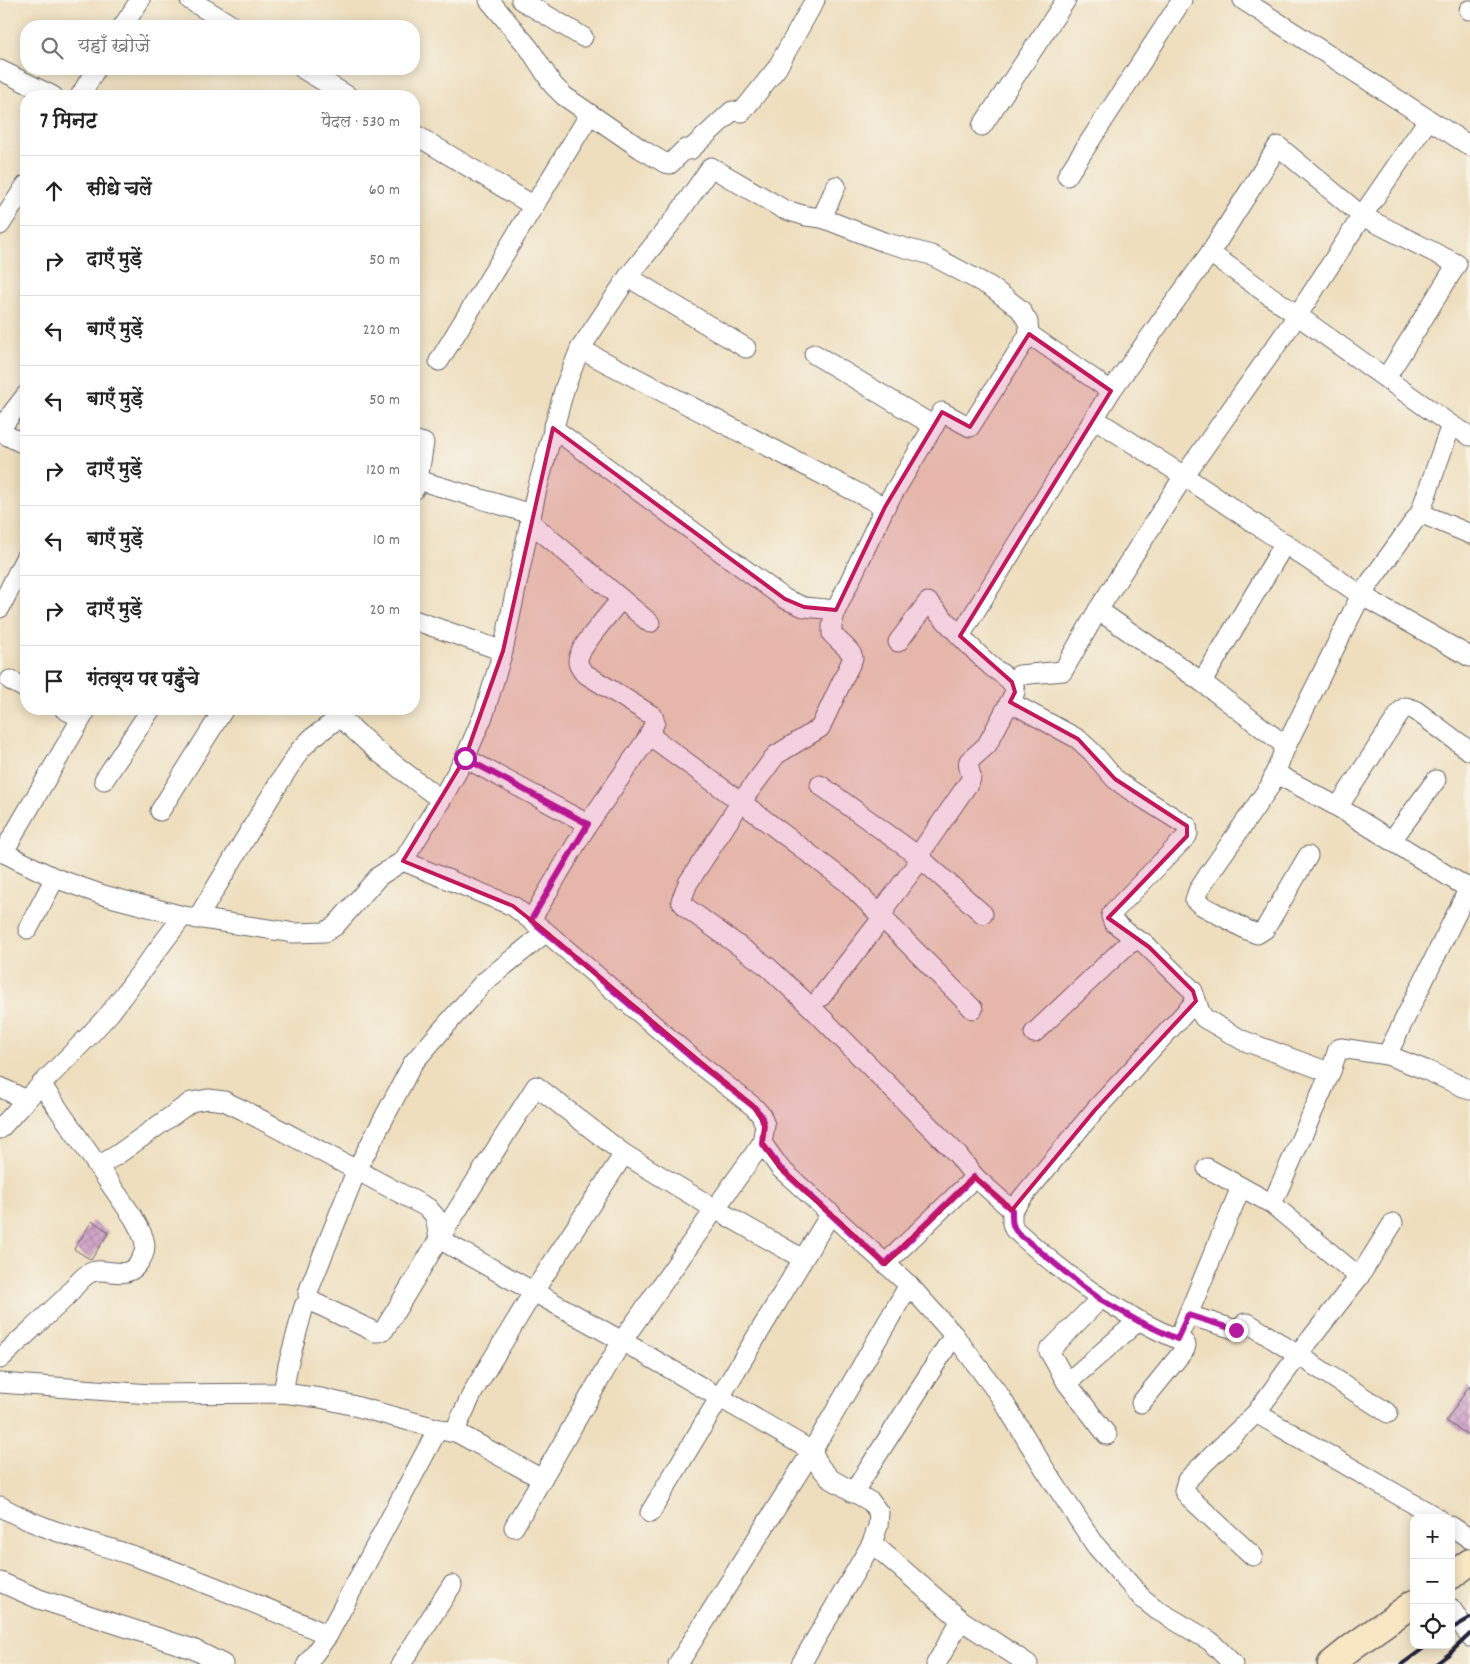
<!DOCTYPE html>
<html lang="hi">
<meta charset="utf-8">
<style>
body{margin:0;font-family:Dekko,"Playpen Sans Deva",sans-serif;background:#f2f2f2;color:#222}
.controls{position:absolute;right:15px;bottom:15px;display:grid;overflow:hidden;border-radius:10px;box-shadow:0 2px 12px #0003}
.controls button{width:45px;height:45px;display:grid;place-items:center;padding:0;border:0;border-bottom:1px solid #e0e0e0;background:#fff;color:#222;font:25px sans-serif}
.stop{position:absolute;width:15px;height:15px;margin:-11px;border:4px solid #b5179e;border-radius:50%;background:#fff}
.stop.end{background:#b5179e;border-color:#fff;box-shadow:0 1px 5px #0008}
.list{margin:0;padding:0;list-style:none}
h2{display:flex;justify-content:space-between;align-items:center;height:65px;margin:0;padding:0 20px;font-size:21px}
h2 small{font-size:16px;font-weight:400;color:#767676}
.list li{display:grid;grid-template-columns:32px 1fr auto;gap:15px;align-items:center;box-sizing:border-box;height:70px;padding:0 20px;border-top:1px solid #e0e0e0}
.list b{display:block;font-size:19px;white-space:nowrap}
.list em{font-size:16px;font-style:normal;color:#767676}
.icon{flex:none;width:28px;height:28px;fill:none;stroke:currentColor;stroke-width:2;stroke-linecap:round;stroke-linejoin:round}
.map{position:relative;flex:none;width:1470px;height:1664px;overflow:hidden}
.search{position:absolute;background:#fff;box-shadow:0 2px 12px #0003;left:20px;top:20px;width:400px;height:55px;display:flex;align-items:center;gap:12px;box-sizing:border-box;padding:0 18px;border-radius:20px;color:#767676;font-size:19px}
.panel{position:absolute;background:#fff;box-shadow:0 2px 12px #0003;left:20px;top:90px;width:400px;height:625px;border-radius:20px}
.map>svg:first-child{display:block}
.building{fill:url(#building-cross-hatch)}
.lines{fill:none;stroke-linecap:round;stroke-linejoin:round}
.street-casing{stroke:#696468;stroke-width:21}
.secondary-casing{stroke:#696468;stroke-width:29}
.street{stroke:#fff;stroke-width:19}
.secondary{stroke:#f9e7c3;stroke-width:26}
.rail{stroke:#22223b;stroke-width:4}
.route{stroke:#b5179e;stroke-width:6}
.marked{fill:#c2185b;fill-opacity:0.2;stroke:#c2185b;stroke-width:4;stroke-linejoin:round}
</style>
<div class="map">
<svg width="1470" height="1664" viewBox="0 0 1470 1664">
<defs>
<pattern id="building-cross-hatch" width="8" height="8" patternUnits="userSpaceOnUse" patternTransform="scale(1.25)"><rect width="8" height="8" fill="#c994c1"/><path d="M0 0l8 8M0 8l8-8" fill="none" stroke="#a3789e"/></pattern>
</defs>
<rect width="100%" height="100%" fill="#f7f3e8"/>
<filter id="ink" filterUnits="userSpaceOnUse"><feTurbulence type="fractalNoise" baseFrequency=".02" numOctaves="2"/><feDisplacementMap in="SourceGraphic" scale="10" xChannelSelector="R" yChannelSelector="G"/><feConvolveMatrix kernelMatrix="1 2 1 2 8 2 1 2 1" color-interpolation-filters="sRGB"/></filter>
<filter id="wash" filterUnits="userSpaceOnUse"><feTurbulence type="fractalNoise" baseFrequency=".0096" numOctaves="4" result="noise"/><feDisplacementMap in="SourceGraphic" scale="20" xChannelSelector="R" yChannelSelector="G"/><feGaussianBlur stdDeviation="1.12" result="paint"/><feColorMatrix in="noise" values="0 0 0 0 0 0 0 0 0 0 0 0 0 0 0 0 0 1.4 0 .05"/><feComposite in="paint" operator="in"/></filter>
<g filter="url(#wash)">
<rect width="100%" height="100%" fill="#eedebd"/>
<g id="blocks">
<g class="building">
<polygon points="92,1221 109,1232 91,1260 74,1249"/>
<polygon points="1470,1385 1470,1436 1446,1421"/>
</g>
</g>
</g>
<g filter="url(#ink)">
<use href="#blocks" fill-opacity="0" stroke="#696468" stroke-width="1"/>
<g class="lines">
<defs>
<g id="street">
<polyline points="190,0 233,26"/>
<polyline points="489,0 529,48 553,85 564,96 641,149 665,163 670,164 685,149 690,150 732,111 742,112 777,68 815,0"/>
<polyline points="521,0 583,37"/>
<polyline points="1243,0 1470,146"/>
<polyline points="1469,10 1470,10"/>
<polyline points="123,26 140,0"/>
<polyline points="303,69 348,96"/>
<polyline points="0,70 53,96"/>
<polyline points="80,96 96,69"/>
<polyline points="982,126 1066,0"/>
<polyline points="414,134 534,206"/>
<polyline points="1067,176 1182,0"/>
<polyline points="822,218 884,242 931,255 991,287 1020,309 1028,322 1029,334"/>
<polyline points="0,225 26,185"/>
<polyline points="1210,253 1278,146 1362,216 1457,264 1386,378"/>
<polyline points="628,277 746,348"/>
<polyline points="580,349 885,507"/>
<polyline points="814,354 934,426"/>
<polyline points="439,361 590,114"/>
<polyline points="1095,419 1184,476 1361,595 1470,657"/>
<polyline points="1451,425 1470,436"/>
<polyline points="553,428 785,599 804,607 836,610"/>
<polyline points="0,429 26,395"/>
<polyline points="0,432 26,445"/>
<polyline points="414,440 424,443 418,480 414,490"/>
<polyline points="418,480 531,514"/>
<polyline points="1420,513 1470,534"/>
<polyline points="530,522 650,623"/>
<polyline points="0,608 26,556"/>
<polyline points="1098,610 1202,682 1286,746"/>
<polyline points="414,620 503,651"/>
<polyline points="960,636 1111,391 1210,253 1451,425 1420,513 1361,595 1286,746 1270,786 1209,874 1198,891 1195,900 1201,905 1247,930 1257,934 1265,929 1308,856"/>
<polyline points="1019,675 1063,671 1098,610 1184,476 1297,316 1362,216 1428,120"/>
<polyline points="10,680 26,689"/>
<polyline points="1202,682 1285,543"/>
<polyline points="1010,702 1078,739 1092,752 1115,779 1130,790 1187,826 1188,833 1187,836 1114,911 1111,916 1113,922 1137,940"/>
<polyline points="64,709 81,718"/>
<polyline points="331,709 377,751 441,800"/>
<polyline points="649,735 741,802 848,883 973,1009"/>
<polyline points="465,758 588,824"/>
<polyline points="1275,773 1338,807 1469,889"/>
<polyline points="104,780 151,709"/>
<polyline points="820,785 918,856 983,914"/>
<polyline points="1338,807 1401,711 1406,707 1415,710 1470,751"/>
<polyline points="160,811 224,709"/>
<polyline points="1392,840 1436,780"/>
<polyline points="0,851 55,878 103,895 183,916 294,933 325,932 335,926 379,876 403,861 513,906 546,932 700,1065 754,1107 761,1115 765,1125 762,1143 780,1168 909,1285 954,1335 1000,1396 1046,1471 1096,1546 1142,1598 1157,1610 1210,1641 1233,1664"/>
<polyline points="3,853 87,709"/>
<polyline points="403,861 441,800 465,758 484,714 503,651 536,493 565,387 580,349 628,277 676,217 711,167 783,209 806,216 822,218 836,186"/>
<polyline points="197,919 275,789 300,750 312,738 340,717"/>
<path d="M531 920 588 824 647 739 655 722 653 716 584 673C580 668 576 663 579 656 583 643 611 612 621 599"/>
<polyline points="28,929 55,878"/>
<polyline points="546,932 483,983 413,1063 357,1169 310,1287 308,1294 309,1300 375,1332 379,1332 384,1330 439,1239 536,1086 624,1154 715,1209 762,1143"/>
<path d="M821 997 883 917 887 904 917 864 918 856 970 781C974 774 966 768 969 761L987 745 1015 692C1015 680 1001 674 992 667 969 647 949 624 928 602L898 642"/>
<polyline points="1034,1033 1127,945 1137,940 1144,943 1193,991 1200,1012 1204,1018 1242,1040 1323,1070 1331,1071 1338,1049 1341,1048 1387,1055 1426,1070 1470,1090"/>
<polyline points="1387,1055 1470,886"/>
<polyline points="0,1087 26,1100"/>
<polyline points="0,1129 26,1100 88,1037 110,1013 183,916"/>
<polyline points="98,1166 117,1155 191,1102 208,1099 224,1101 243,1110 428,1208 435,1216 439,1239 622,1341 812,1451 820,1467 831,1479 871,1502 879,1513 878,1526 872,1543 961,1620 1028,1664"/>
<polyline points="1207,1168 1272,1204 1359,1277"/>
<path d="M975 1177 957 1154 812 1008 768 967 688 909 681 901 688 883 741 802 776 755 820 728 853 658C852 651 838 641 832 634V625L836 610 885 507 942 412 970 427 1029 334 1111 391"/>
<polyline points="1272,1204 1331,1071"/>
<path d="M1012 1210V1223L1014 1229C1067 1277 1117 1314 1184 1342L1186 1345 1185 1349 1141 1403"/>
<polyline points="885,1264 975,1177 1012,1210 1095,1110 1196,1001"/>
<polyline points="1100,1299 1049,1351 1067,1383 1107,1435"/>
<polyline points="1188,1315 1237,1330 1240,1329 1245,1323 1248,1323 1388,1413"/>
<polyline points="1183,1327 1241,1187"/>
<path d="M0 1359C21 1339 43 1319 64 1299 72 1291 78 1280 88 1274 103 1264 124 1282 137 1265 152 1247 143 1235 133 1217L41 1084"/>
<polyline points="0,1383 150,1394 283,1393 321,1398 351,1405 450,1432 456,1428 474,1390 534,1291 624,1154"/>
<polyline points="1067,1383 1138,1321"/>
<polyline points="283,1393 288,1365 304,1306"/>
<polyline points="1256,1413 1438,1518"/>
<polyline points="454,1431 542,1479"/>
<polyline points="853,1493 954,1335"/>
<path d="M0 1506C38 1529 89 1541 131 1555 198 1579 263 1606 328 1635"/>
<polyline points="650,1513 831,1213"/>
<polyline points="1451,1526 1470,1539"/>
<polyline points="514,1527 622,1341 715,1209 803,1259"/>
<polyline points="1253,1556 1190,1498 1184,1491 1187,1480 1256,1413 1298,1355 1359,1277 1393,1223"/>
<polyline points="0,1582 39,1599 193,1649 223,1664"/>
<polyline points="1451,1608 1470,1637"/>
<polyline points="307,1664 328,1635 438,1429"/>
<polyline points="401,1664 452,1585"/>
<polyline points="678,1664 812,1451 909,1285"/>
<polyline points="801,1664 872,1543"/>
<polyline points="936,1664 961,1620"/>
</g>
<g id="secondary">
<polyline points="1451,1576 1470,1562"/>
<polyline points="1331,1664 1352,1647 1414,1603"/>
</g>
</defs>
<use href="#street" class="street-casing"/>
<use href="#secondary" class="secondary-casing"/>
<use href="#street" class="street"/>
<use href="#secondary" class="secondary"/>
<g class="rail">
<polyline points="1451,1629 1470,1618"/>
<polyline points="1402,1664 1428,1645"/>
<polyline points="1436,1664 1449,1654 1470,1634"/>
</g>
</g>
</g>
<g class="lines" filter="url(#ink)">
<path class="route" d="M465 758 588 824 531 920 700 1065 754 1107 761 1115 764 1125 762 1143 780 1168 885 1264 974 1177 1012 1210C1012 1219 1011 1226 1018 1233L1082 1286 1100 1299 1138 1321 1177 1339 1188 1315 1236 1330"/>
</g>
<path class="marked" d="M1029 334 1111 391 960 636 1012 682 1015 692 1010 702 1078 739 1115 779 1187 826V836L1108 918 1149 947 1193 991 1196 1001 1095 1110 1012 1210 975 1177 885 1264 780 1168 762 1143 765 1125 754 1107 546 932 513 906 403 861 465 758 503 651 553 428 785 599 804 607 836 610 885 507 942 412 970 427Z"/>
</svg>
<div class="controls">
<button>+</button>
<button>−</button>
<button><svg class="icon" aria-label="locate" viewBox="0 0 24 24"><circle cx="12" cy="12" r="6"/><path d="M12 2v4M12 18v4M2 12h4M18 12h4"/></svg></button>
</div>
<div class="stop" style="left:465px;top:758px"></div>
<div class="stop end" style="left:1236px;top:1330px"></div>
<div class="search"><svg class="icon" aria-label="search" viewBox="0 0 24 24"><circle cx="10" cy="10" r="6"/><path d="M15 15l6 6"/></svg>यहाँ खोजें</div>
<section class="panel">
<h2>7 मिनट<small>पैदल · 530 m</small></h2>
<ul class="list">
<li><svg class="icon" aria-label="ahead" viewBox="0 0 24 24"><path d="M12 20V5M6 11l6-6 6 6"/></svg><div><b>सीधे चलें</b></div><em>60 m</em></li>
<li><svg class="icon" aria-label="right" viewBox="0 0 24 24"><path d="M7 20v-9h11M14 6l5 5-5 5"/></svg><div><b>दाएँ मुड़ें</b></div><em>50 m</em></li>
<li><svg class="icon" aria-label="left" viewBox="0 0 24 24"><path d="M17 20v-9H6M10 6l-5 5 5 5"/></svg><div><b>बाएँ मुड़ें</b></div><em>220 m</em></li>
<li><svg class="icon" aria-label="left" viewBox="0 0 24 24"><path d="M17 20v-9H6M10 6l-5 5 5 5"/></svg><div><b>बाएँ मुड़ें</b></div><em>50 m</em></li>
<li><svg class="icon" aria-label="right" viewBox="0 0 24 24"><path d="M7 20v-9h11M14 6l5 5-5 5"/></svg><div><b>दाएँ मुड़ें</b></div><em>120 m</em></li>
<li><svg class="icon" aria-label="left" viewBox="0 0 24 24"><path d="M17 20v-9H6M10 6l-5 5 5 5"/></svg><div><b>बाएँ मुड़ें</b></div><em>10 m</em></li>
<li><svg class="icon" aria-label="right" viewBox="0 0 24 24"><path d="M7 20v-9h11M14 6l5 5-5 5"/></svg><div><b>दाएँ मुड़ें</b></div><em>20 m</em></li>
<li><svg class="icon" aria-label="arrive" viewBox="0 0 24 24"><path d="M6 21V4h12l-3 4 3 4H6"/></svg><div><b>गंतव्य पर पहुँचे</b></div></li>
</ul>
</section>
</div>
